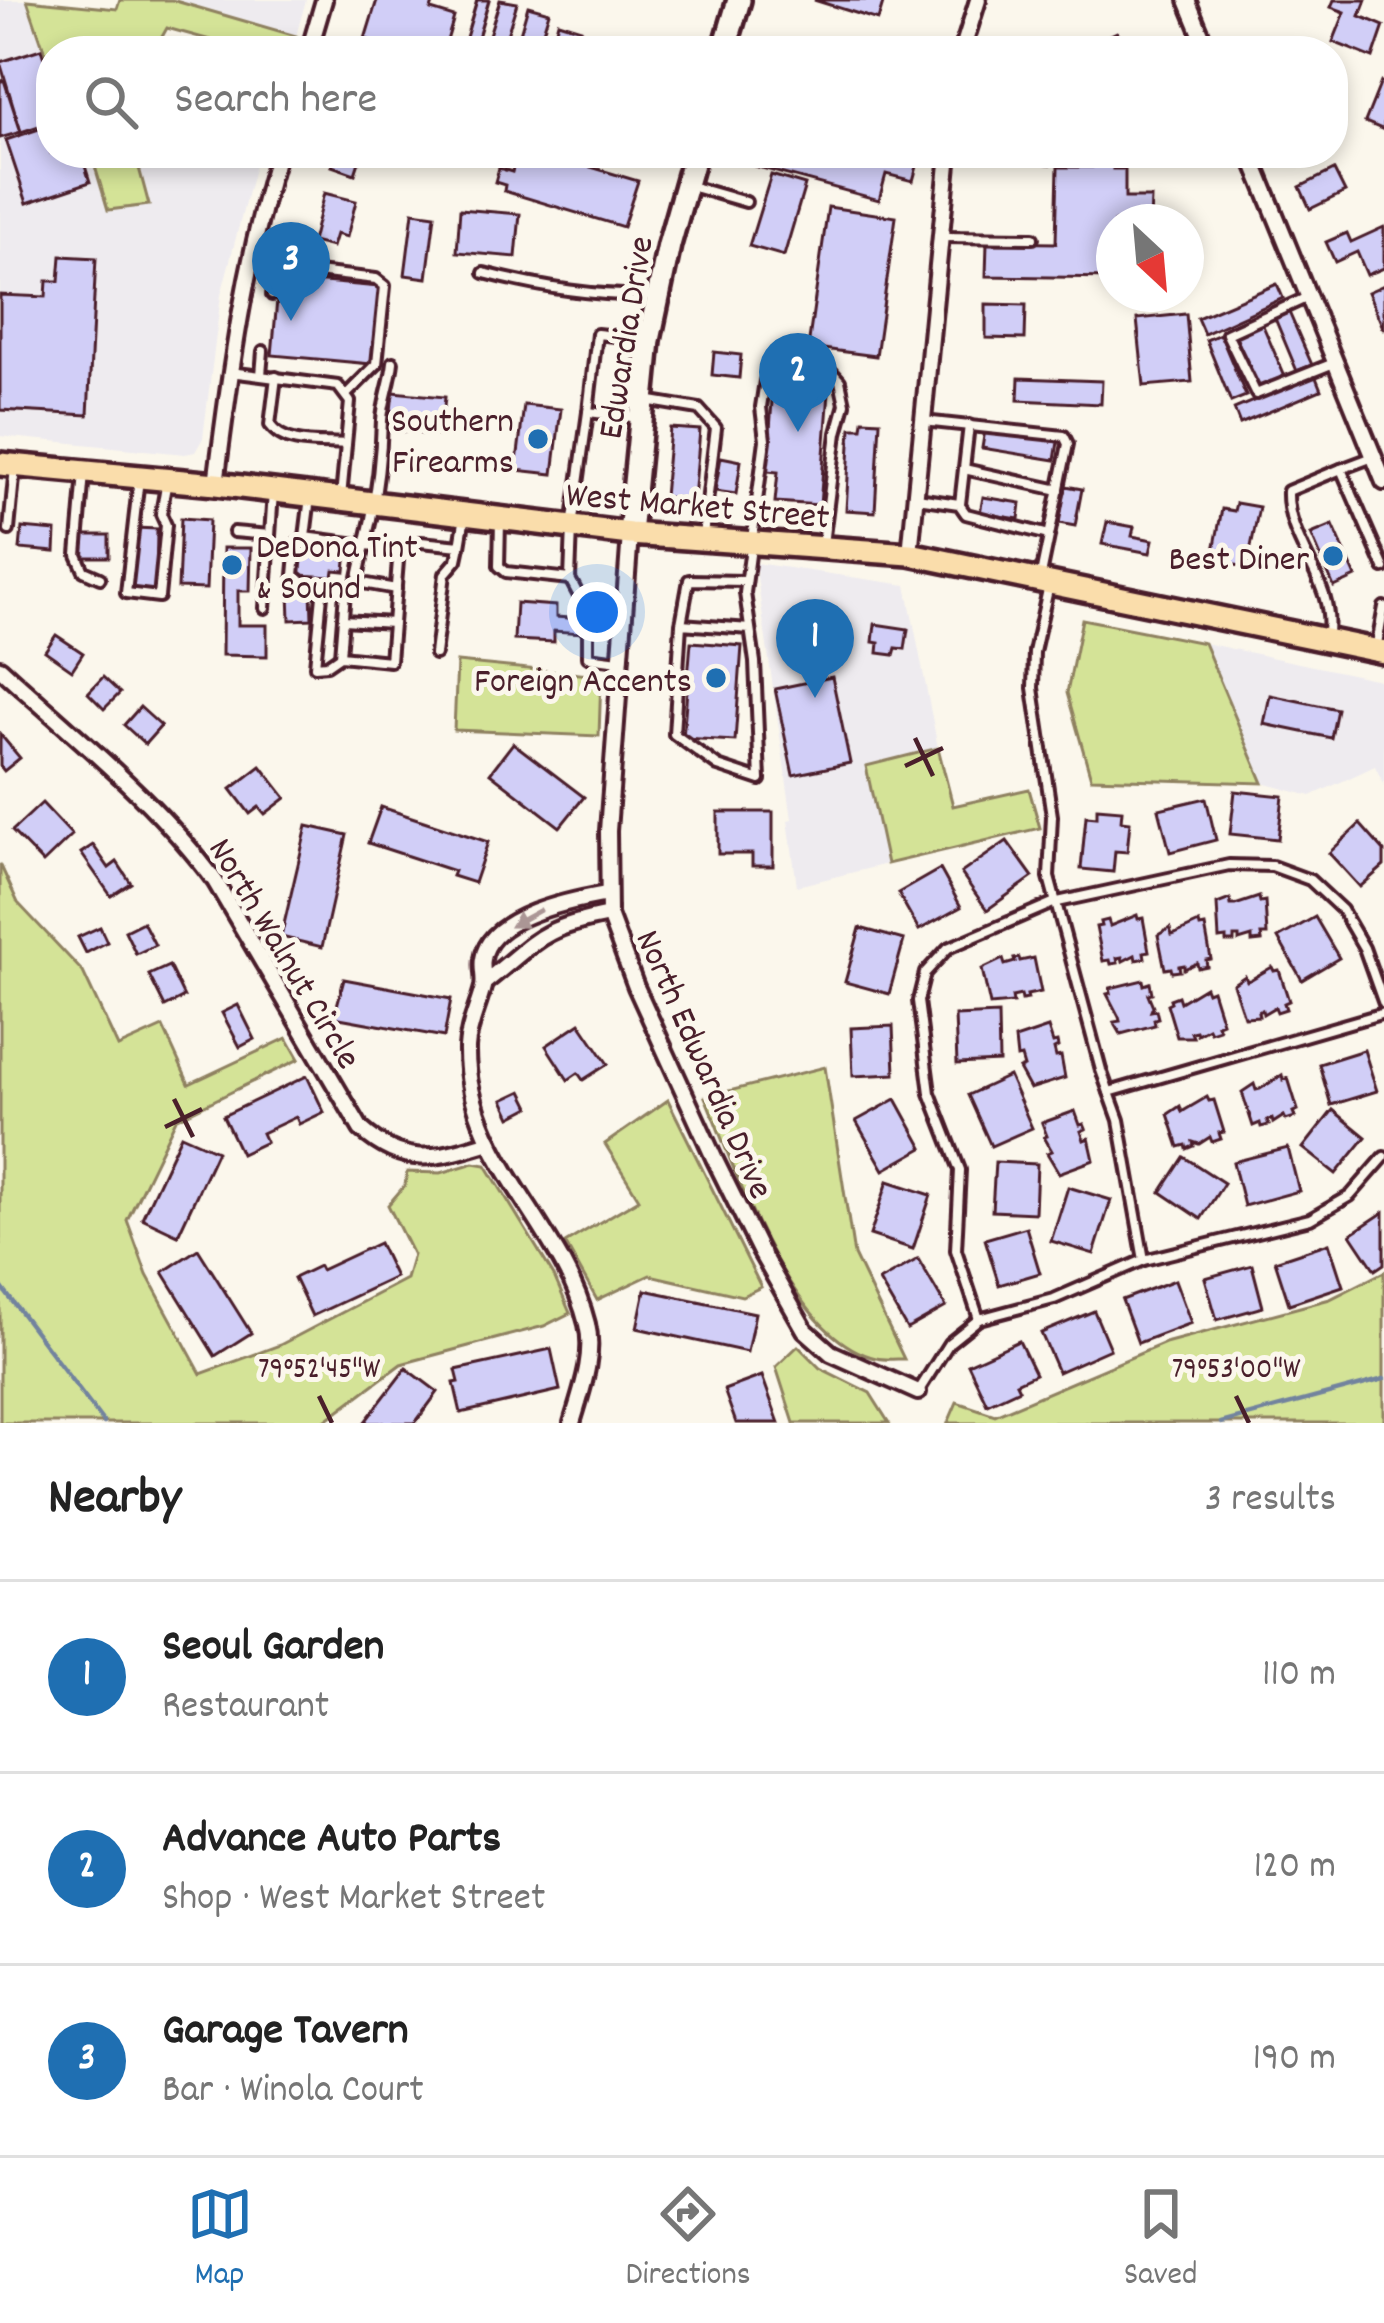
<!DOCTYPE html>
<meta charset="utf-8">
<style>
body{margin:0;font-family:Dekko,sans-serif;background:#f2f2f2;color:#222}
.compass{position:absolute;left:1096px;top:204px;width:108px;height:108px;border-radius:50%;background:#fff;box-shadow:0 6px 18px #0003;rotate:154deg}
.you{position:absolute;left:597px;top:612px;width:42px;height:42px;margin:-30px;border:9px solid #fff;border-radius:50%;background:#1a73e8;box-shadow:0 0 0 18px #1a73e833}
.badge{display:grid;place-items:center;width:78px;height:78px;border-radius:50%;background:#1f6fb2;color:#fff;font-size:39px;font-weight:700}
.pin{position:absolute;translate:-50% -99px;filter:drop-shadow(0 3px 6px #0008)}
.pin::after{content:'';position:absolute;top:63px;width:42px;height:36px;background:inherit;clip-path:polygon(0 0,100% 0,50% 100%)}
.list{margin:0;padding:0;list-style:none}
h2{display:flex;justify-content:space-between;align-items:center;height:156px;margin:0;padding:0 48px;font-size:51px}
h2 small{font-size:39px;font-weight:400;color:#767676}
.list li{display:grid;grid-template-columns:78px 1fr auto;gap:36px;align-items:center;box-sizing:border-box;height:192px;padding:0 48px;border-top:3px solid #e0e0e0}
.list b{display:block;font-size:45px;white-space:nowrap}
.list p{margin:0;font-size:39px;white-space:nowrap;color:#767676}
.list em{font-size:39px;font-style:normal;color:#767676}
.icon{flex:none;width:66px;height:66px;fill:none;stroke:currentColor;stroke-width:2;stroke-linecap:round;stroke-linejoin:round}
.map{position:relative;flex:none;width:1384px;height:1423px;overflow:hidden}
.search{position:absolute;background:#fff;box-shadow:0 6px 18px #0003;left:36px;right:36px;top:36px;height:132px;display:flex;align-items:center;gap:30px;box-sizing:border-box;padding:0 42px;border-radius:48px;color:#767676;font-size:45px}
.sheet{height:732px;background:#fff}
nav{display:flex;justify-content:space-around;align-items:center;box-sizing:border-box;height:168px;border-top:3px solid #e0e0e0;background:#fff;font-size:33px;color:#767676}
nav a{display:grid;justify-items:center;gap:6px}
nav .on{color:#1f6fb2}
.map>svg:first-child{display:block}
.built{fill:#eeebef}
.green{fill:#d4e397;stroke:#8f8161;stroke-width:3}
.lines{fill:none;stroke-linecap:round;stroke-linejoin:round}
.stream{stroke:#72839e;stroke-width:4.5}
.building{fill:#d1cef7;stroke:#4a1f2b;stroke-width:3}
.lane-casing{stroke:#4a1f2b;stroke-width:16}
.street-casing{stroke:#4a1f2b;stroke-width:22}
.secondary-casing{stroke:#4a1f2b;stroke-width:30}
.primary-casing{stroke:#4a1f2b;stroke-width:30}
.lane{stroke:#fbf7ec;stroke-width:8}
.street{stroke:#fbf7ec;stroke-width:14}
.secondary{stroke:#fbf7ec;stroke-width:21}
.primary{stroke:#faddab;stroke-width:21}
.oneway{fill:#ab9695}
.ticks{fill:none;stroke:#4a1f2b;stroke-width:4.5}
.poi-dot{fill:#1f6fb2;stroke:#fbf7ec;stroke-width:4.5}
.labels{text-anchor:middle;stroke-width:10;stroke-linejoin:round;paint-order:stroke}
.street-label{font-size:36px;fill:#4a1f2b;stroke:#fbf7ec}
.poi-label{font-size:36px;fill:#4a1f2b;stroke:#fbf7ec;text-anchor:end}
.ticks-label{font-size:30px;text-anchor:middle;fill:#4a1f2b;stroke:#fbf7ec;stroke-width:10;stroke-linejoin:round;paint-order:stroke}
</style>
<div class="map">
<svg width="1384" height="1423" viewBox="0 0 1384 1423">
<rect width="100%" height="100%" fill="#fbf7ec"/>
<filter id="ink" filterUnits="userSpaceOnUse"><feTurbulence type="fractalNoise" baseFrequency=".00833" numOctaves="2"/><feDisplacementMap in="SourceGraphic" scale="24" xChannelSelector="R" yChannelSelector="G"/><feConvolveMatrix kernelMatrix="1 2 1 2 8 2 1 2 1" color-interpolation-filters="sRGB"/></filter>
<g filter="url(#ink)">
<g class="built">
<polygon points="0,0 27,0 51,70 51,153 91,153 108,210 148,205 135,153 258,153 221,295 203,438 195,452 185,454 0,436"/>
<polygon points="172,0 306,0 296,36"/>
<polygon points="755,563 906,585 938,748 867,766 887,864 797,886 788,820 792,819"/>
<polygon points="1204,643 1384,681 1384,785 1375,766 1311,796 1263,783"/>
</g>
<g class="green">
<polygon points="27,0 117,9 120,0 172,0 296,36 291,51 250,51 167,28 154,51 51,51 51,70"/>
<polygon points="91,153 135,153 149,205 108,210"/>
<polygon points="1082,619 1204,643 1263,783 1091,778 1067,693"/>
<polygon points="457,662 601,676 599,736 454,730"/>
<polygon points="938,748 953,806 1029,789 1040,828 887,864 866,766"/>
<polygon points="0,864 18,903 83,972 118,1047 163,1027 189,1084 287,1038 299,1059 176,1119 127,1220 147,1275 201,1374 280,1345 406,1279 413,1255 388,1205 405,1185 407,1172 441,1173 474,1163 486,1165 554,1276 570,1313 544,1326 401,1364 322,1423 0,1423"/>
<path d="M825 1067 854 1255 904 1359C896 1359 884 1360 876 1358 789 1338 737 1172 705 1097Z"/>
<polygon points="668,1100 761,1287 742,1296 650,1275 597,1300 565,1243 639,1199 605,1144"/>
<polygon points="1384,1272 1384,1423 948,1423 957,1402 995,1415 1165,1343 1330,1299"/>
<polygon points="798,1346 820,1368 870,1393 889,1423 794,1423 776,1367"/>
</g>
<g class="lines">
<g class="stream">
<polyline points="0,1285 104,1423"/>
<polyline points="1221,1423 1384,1379"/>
</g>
</g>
<g class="building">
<polygon points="377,0 434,0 431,10 454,17 444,51 408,51 365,39"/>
<polygon points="477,0 489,0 474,51 462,51"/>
<polygon points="500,0 517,3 502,51 484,51"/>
<polygon points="814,0 884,0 878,20"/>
<polygon points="1334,0 1366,0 1360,16 1384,26 1373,58 1333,42 1345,12 1331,7"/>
<polygon points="528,6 549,12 537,51 515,51"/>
<polygon points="558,22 581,29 575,51 550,51"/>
<polygon points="1117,32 1126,51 1085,51 1083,48"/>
<polygon points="41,49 51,80 51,122 21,132 0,62"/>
<polygon points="4,80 21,132 0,138 0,82"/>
<polygon points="1381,82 1384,83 1384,130 1365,122"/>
<polygon points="51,125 51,153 81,153 90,182 27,203 6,140"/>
<polygon points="170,153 217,153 207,161 193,165 179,161"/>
<polygon points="337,153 362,153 355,174 332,166"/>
<polygon points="517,153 544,153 638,181 623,227 504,191 505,185 495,182 499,168 512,172"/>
<polygon points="738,153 895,153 919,159 913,181 886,174 879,200 736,161"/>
<polygon points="1093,153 1114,153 1113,169 1125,169 1125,198 1151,198 1150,222 1114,222 1114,278 986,276 987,242 1056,243 1058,167 1092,167"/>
<polygon points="1334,170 1345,192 1310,209 1300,187"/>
<polygon points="771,175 805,185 784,256 749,246"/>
<polygon points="324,193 356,201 347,237 336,234 332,247 312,242"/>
<polygon points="828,207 896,217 876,356 808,347"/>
<polygon points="460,209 520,214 516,257 457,252"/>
<polygon points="413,212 435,215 427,278 405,275"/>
<polygon points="1384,227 1384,268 1367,275 1357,252 1335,262 1326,242 1347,233 1351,242"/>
<polygon points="61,256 96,258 88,415 0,410 0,295 46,297 47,281 59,281"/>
<polygon points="279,278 379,287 372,364 272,355"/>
<polygon points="1277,284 1283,298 1204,334 1197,318"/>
<polygon points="1384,285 1384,330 1368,292"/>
<polygon points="986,304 1026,305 1025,339 986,338"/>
<polygon points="1288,310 1312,365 1297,371 1274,316"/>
<polygon points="1186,314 1192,382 1144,386 1137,319"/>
<polygon points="1261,321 1285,377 1257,388 1234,332"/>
<polygon points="1220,334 1246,396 1231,402 1206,340"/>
<polygon points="714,352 741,355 739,378 712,375"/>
<polygon points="1315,375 1321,390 1240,424 1234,409"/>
<polygon points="1019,378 1102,381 1101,404 1018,400"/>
<polygon points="773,388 829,392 820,505 775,502 778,472 767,471"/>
<polygon points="393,392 445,397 441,436 389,430"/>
<polygon points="524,405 561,409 553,474 516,470"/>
<polygon points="863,420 880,421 875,512 846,510 851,428 862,428"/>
<polygon points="670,428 700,430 694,499 664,497"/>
<polygon points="985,430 1058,442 1055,460 982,448"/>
<polygon points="721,457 741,461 736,494 715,491"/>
<polygon points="1066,486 1082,489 1075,526 1059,523"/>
<polygon points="983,497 1021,503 1019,519 980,513"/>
<polygon points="1236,503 1259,507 1247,567 1212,561 1222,509 1234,511"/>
<polygon points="181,518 209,520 206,589 178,588"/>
<polygon points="1107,522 1134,527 1132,536 1153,540 1150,553 1102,544"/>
<polygon points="1333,525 1356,577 1334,587 1311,534"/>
<polygon points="22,528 56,531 55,552 20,549"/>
<polygon points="134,528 157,529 156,590 133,590"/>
<rect x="79" y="535" width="30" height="22"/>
<polygon points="300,547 347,550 345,571 334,570 333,577 299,575"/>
<polygon points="223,548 251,548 250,591 238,591 238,625 267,625 267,656 222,655"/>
<polygon points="311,591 312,619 290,620 289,592"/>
<polygon points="516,603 556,606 556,617 582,619 582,633 554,631 554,642 514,640"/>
<polygon points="875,624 908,629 905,649 896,648 894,655 878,653 879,643 873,642"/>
<polygon points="56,635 83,653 72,670 45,651"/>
<polygon points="691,642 742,646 735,741 683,738"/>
<polygon points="103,677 120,693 104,709 88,693"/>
<polygon points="832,677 850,763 793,775 775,689"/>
<polygon points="1270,695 1337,709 1331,738 1264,724"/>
<polygon points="140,707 161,726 145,744 124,725"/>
<polygon points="0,734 20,758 4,771 0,766"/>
<polygon points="513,743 584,797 560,827 490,773"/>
<polygon points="261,766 286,798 265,814 259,807 250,814 231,789"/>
<polygon points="1235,791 1283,796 1278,839 1230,834"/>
<polygon points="1206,798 1216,840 1170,852 1159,809"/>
<polygon points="42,803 72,835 43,863 12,831"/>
<polygon points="381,807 488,842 474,883 452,876 454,871 368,843"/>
<polygon points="1097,808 1122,810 1121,821 1130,822 1127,852 1115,851 1113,872 1081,869 1086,816 1097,817"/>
<polygon points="718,812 773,812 773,866 752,866 752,854 718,854"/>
<polygon points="1360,824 1384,851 1384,866 1360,887 1329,853"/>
<polygon points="307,826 347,835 322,947 281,937"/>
<polygon points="1007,841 1033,877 987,910 961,873"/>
<polygon points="93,845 109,868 117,862 131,883 111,896 81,853"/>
<polygon points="940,869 961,907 919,930 898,893"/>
<polygon points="1259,897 1260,902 1265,901 1267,935 1261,935 1262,941 1252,942 1252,937 1239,941 1239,937 1234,937 1234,942 1226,942 1226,938 1219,939 1217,904 1230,899 1231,905 1235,905"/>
<polygon points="1137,915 1138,919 1143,918 1149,951 1144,952 1145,958 1136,960 1135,955 1123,961 1122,957 1117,958 1118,963 1111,964 1110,960 1103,961 1096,927 1101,926 1100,922 1108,920 1110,926"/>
<polygon points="1315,917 1339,958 1302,980 1278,938"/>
<polygon points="143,922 155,945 136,954 125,931"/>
<polygon points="1199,923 1200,927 1205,926 1211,959 1206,960 1207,966 1198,968 1197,963 1184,969 1184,965 1179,966 1180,971 1172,972 1171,968 1165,969 1158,935 1170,928 1172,935 1175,934"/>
<polygon points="100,927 107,942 86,953 78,937"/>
<polygon points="860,928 904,940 889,994 845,982"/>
<polygon points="1019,958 1020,961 1034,958 1041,992 1027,995 1028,999 1022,1000 1021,995 1012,997 1013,1003 990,1005 982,969 1003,959 1005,965 1015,962 1014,959"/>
<polygon points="169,966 184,997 165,1007 149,975"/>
<polygon points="1272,967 1274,971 1279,970 1289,1001 1284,1003 1286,1009 1277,1012 1275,1007 1263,1014 1262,1010 1258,1012 1259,1016 1244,1017 1233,984 1245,976 1247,981 1250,980"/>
<polygon points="344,979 451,999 444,1037 334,1017"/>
<polygon points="1143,980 1144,985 1150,983 1152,993 1148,994 1153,1006 1151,1011 1156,1010 1158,1018 1154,1019 1155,1025 1121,1034 1114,1022 1120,1021 1119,1017 1107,994 1111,993 1110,988"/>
<polygon points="1205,987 1207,992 1212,990 1222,1022 1217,1024 1219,1029 1210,1032 1208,1028 1197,1034 1196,1031 1191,1032 1193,1037 1177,1037 1167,1004 1171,1002 1170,999 1178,996 1180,1002"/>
<polygon points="238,1005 255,1039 240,1047 222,1013"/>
<polygon points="998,1014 999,1062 957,1064 955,1016"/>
<polygon points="580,1023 608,1064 583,1080 578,1073 568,1080 546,1046"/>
<polygon points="893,1026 895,1074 853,1076 851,1028"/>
<polygon points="1048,1028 1053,1043 1057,1042 1058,1047 1054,1049 1056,1057 1061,1056 1065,1078 1030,1089 1019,1069 1024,1067 1021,1057 1017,1058 1015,1039"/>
<polygon points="1364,1050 1377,1091 1331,1105 1319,1064"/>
<polygon points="1282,1075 1283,1080 1288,1078 1298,1110 1293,1112 1295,1117 1286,1120 1284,1116 1273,1123 1272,1119 1267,1120 1269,1125 1261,1127 1260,1123 1253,1126 1242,1092 1254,1084 1256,1090 1260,1089"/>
<polygon points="307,1076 324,1112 299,1124 296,1117 262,1133 266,1142 241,1154 223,1116"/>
<polygon points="1009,1076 1032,1128 991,1146 968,1095"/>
<polygon points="522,1091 530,1107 511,1117 503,1100"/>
<polygon points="1207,1097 1209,1101 1214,1100 1224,1132 1219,1133 1221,1139 1212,1142 1210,1137 1199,1144 1193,1142 1194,1146 1187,1149 1186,1145 1179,1147 1168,1114 1180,1106 1182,1112 1185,1110"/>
<polygon points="896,1099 923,1148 884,1170 856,1121"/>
<polygon points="1333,1110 1366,1137 1336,1174 1303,1148"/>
<polygon points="1075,1111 1080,1125 1084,1124 1086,1129 1081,1131 1084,1140 1089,1138 1094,1160 1059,1173 1047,1153 1052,1151 1044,1137 1047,1136 1042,1123"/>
<polygon points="181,1135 217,1151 178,1235 142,1218"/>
<polygon points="1288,1148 1299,1191 1244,1206 1233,1162"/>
<polygon points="1184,1157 1224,1183 1201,1219 1161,1192"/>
<polygon points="995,1162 1037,1164 1035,1213 992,1211"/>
<polygon points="888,1181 931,1195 913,1249 870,1235"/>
<polygon points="1068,1187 1111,1200 1094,1254 1051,1241"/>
<polygon points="1384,1212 1384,1264 1375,1270 1351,1234"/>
<polygon points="1026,1227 1040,1273 999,1285 985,1239"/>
<polygon points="379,1243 395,1277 312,1316 294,1278 319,1266 321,1270"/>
<polygon points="1329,1243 1343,1286 1289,1304 1275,1261"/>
<polygon points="198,1249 251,1333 215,1356 163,1272"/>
<polygon points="918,1259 946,1307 907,1329 879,1281"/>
<polygon points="1252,1265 1263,1307 1217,1320 1205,1278"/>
<polygon points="1175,1280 1191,1323 1138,1343 1122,1300"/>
<polygon points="645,1290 755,1313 747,1352 637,1328"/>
<polygon points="1094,1311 1110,1349 1058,1372 1041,1333"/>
<polygon points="1019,1341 1035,1374 1016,1383 1019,1389 987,1404 968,1364"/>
<polygon points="551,1349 560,1390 461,1413 454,1383 459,1382 456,1370"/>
<polygon points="406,1368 438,1392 415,1423 364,1423"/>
<polygon points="762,1376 779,1423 736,1423 724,1390"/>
</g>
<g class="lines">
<defs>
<g id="lane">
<polyline points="1017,153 1053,158 1068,153"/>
<polyline points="687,185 746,202"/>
<polyline points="940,237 1033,238"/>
<polyline points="250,264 376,279 385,286 377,364 347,394"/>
<path d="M484 273C542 288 597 297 657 295"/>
<polyline points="272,295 277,268"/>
<polyline points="1308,297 1227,334 1256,394 1334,363"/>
<polyline points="230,372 338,386 350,402 341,497"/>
<polyline points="261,375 263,351"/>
<path d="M276 377 270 425C285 447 321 442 346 444"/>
<polyline points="645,400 699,409 716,428 703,536"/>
<polyline points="588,412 597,334 643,339"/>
<polyline points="923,421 1064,436 1068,444 1040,580"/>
<polyline points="964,469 1059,490"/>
<polyline points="1341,469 1373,457"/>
<polyline points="84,473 77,555 84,571 100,578"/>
<polyline points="139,478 126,593 159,597 166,525 161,514 167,480"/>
<polyline points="310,497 305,537 365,545 357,582 396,589"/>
<polyline points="917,498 959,504 966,514 1049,535"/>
<polyline points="960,504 969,425"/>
<polyline points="500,521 499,566 506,572 570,579"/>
<polyline points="9,530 15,467"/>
<polyline points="234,532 270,535"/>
<path d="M305 537 297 543 294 575 305 584 323 585 315 666 327 665 340 656 390 661 399 548 365 545C376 502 381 463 382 420 383 401 391 382 393 362"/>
<polyline points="421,542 460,546 465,516"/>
<polyline points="1049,585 1034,652 1033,688 1052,816 1049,877 1101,1070 1119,1120 1144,1260 1310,1219 1350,1196 1384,1157"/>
<polyline points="265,608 273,492"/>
<polyline points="343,620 393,623"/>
<polyline points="681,624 689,580 745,581"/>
<polyline points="750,629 681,624 674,734 718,766 760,780 755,662 745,593 765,440 761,407 765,381 777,371 832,372 840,381 845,404 837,433 823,544"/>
<path d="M1327 639C1338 583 1286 545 1288 491L1341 469 1384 568"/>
<polyline points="1376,649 1384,607"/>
<polyline points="435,654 445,574 457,560 460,546"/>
<polyline points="340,656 345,592 357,582"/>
<polyline points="619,661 588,657 588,613 570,579 572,527 588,412 640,418"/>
<polyline points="1109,1092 1384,1013"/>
<polyline points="1144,1260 1054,1299 979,1319 956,1250 960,1170 930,1093 918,1001 925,973 948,948 1053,903 1229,865 1272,866 1310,880 1342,910 1364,948 1384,1004"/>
<polyline points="918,1392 949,1343 979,1319"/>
</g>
<g id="street">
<polyline points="1187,0 1208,51"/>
<polyline points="309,51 324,0"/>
<polyline points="962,51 978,0"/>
<polyline points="1250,153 1384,482"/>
<path d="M216 484C230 371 245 262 278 153"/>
<polyline points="630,534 608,831 609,915 636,987 714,1158 760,1251 805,1330 831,1353 918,1392"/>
<polyline points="910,554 949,153"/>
<path d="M0 668C74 736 156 800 215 881L361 1129C406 1169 437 1158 490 1142"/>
<path d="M484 983C538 941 537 929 609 915"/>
<path d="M572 1423C581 1392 595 1356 587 1324 563 1226 465 1156 467 1048 468 1026 478 1008 483 987 485 977 481 968 483 959 489 916 573 900 607 894"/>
</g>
<g id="secondary">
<polyline points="724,51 739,0"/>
<polyline points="630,534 649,340 669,245 695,153"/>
</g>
<polyline id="primary" points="0,464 216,484 630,534 910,554 1384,652"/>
</defs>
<use href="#lane" class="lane-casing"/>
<use href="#street" class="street-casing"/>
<use href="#secondary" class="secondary-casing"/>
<use href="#primary" class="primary-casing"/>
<use href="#lane" class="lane"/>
<use href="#street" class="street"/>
<use href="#secondary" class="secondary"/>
<use href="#primary" class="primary"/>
</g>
<defs><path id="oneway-solid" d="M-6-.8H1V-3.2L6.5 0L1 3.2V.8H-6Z" transform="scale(3)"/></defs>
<use class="oneway" href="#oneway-solid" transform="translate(526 918) rotate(151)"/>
</g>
<path class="ticks" d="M915 738 933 776M905 766 943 748M174 1099 193 1137M165 1127 202 1109M319 1396 332 1423M1236 1396 1249 1423"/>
<g class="poi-dot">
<circle cx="538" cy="439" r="12"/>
<circle cx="1333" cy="556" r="12"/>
<circle cx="232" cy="565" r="12"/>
<circle cx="716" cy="678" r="12"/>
</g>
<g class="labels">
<g class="street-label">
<text transform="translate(623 337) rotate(-81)" y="13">Edwardia Drive</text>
<text transform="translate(698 503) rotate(5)" y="13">West Market Street</text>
<text transform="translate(287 952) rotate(59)" y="13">North Walnut Circle</text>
<text transform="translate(707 1063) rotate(66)" y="13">North Edwardia Drive</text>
</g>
<g class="poi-label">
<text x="514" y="431">Southern<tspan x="514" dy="41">Firearms</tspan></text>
<text x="256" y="557" text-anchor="start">DeDona Tint<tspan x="256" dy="41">&amp; Sound</tspan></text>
<text x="1309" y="569">Best Diner</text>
<text x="692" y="691">Foreign Accents</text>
</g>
</g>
<g class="ticks-label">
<text x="319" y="1377">79°52'45"W</text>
<text x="1236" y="1377">79°53'00"W</text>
</g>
</svg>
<svg class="compass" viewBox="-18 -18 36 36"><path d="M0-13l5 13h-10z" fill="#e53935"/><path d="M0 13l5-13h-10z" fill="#767676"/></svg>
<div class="you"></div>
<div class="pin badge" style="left:815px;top:698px">1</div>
<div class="pin badge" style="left:798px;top:432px">2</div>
<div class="pin badge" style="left:291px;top:321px">3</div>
<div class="search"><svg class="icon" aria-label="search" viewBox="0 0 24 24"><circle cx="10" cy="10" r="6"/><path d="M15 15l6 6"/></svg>Search here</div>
</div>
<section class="sheet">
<h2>Nearby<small>3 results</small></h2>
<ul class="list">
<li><span class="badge">1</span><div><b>Seoul Garden</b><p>Restaurant</p></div><em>110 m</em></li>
<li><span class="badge">2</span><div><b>Advance Auto Parts</b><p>Shop · West Market Street</p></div><em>120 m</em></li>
<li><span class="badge">3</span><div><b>Garage Tavern</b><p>Bar · Winola Court</p></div><em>190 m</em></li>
</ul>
</section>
<nav>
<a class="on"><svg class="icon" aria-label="map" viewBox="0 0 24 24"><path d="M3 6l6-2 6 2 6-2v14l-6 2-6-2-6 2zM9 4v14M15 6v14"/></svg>Map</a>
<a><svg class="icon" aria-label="directions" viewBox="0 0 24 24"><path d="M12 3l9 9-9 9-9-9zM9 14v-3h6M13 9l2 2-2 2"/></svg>Directions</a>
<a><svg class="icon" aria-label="saved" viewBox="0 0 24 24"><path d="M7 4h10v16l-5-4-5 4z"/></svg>Saved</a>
</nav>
